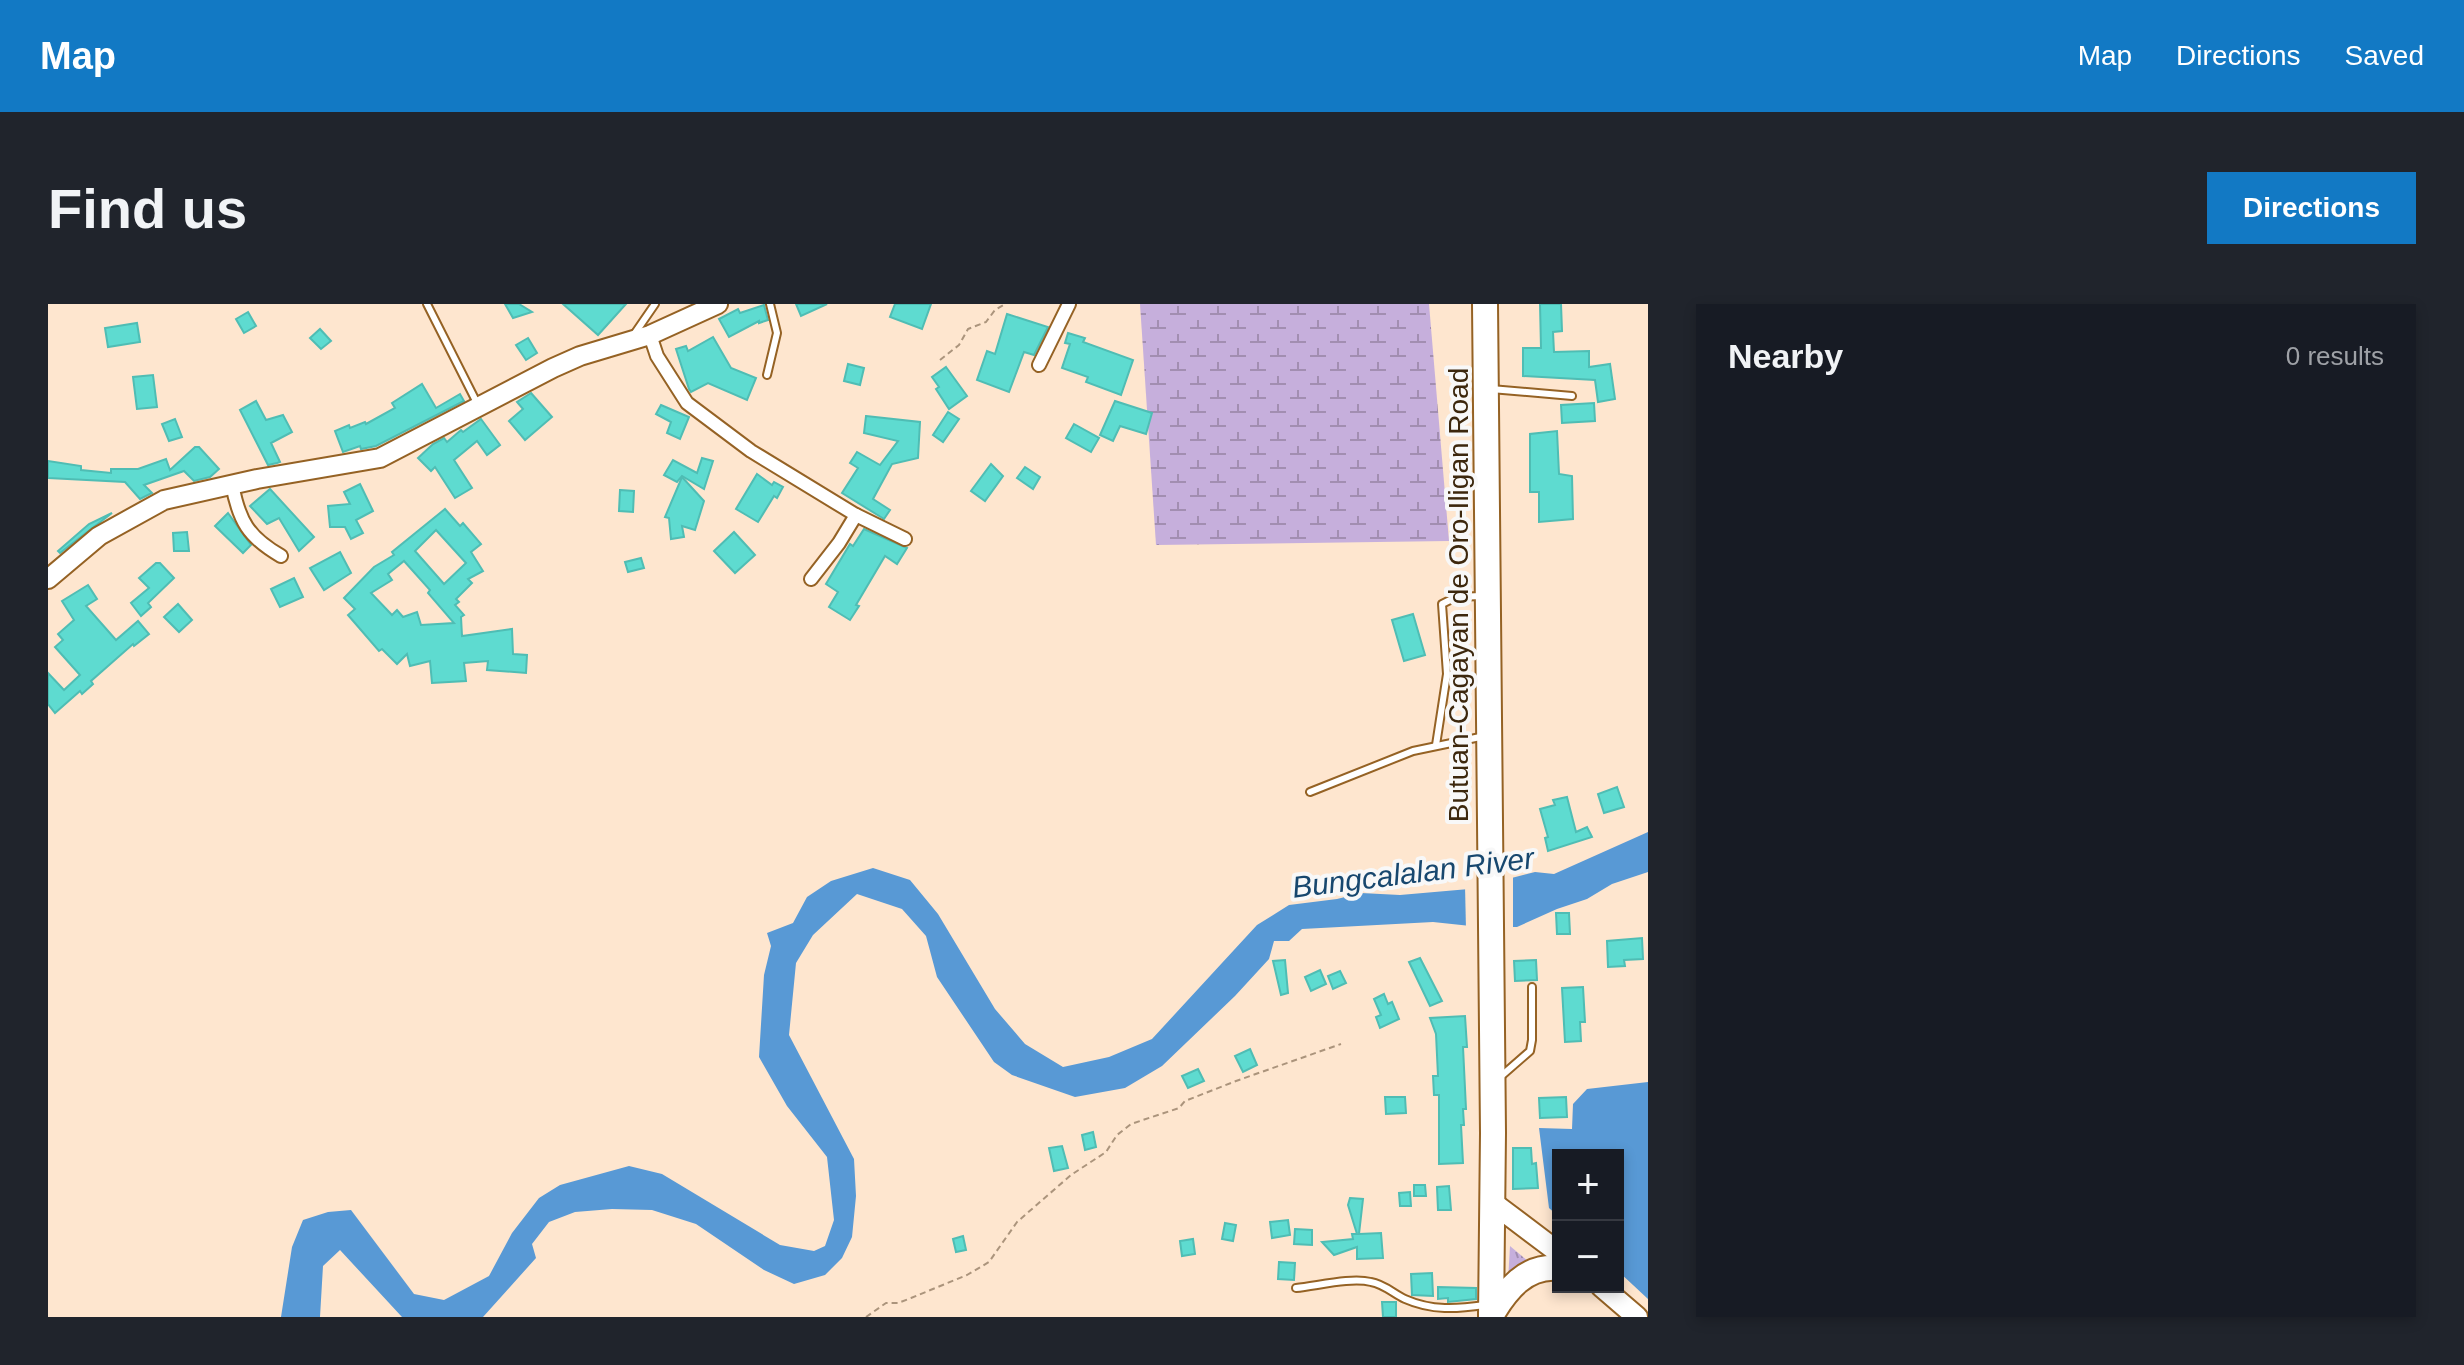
<!DOCTYPE html>
<meta charset="utf-8">
<style>
body{margin:0;font-family:Arial,sans-serif;background:#20242c;color:#f1f3f6}
.controls{position:absolute;right:24px;bottom:24px;display:grid;overflow:hidden;border-radius:0px;box-shadow:0 4px 12px #0003}
.controls button{width:72px;height:72px;display:grid;place-items:center;padding:0;border:0;border-bottom:2px solid #363941;background:#171b24;color:#f1f3f6;font:40px sans-serif}
.list{margin:0;padding:0;list-style:none}
h2{display:flex;justify-content:space-between;align-items:center;height:104px;margin:0;padding:0 32px;font-size:34px}
h2 small{font-size:26px;font-weight:400;color:#9ea1a6}
.map{position:relative;flex:none;width:1600px;height:1013px;overflow:hidden;border-radius:0px}
header{display:flex;align-items:center;gap:48px;box-sizing:border-box;height:112px;padding:0 40px;background:#1279c4;color:#fff}
header strong{font-size:38px}
nav{display:flex;gap:44px;margin-inline-start:auto;font-size:28px}
.intro{display:flex;align-items:center;justify-content:space-between;box-sizing:border-box;height:192px;padding:0 48px}
h1{margin:0;font-size:56px}
.button{padding:20px 36px;border-radius:0px;background:#1279c4;color:#fff;font-size:28px;font-weight:700}
main{display:flex;gap:48px;padding:0 48px}
aside{flex:1;background:#171b24;border-radius:0px;box-shadow:0 4px 12px #0003}
.map>svg:first-child{display:block}
.grass{fill:url(#grass-tufts)}
.wetland{fill:url(#wetland-marsh)}
.water{fill:#5899d5}
.pier{fill:#fee6cf}
.building{fill:#5edbd0;stroke:#4fbdb4;stroke-width:2;fill-rule:evenodd}
.lines{fill:none;stroke-linecap:round;stroke-linejoin:round}
.lane-casing{stroke:#956224;stroke-width:10}
.street-casing{stroke:#956224;stroke-width:16}
.secondary-casing{stroke:#956224;stroke-width:22}
.primary-casing{stroke:#956224;stroke-width:24}
.highway-casing{stroke:#956224;stroke-width:28}
.path{stroke:#ab947c;stroke-width:2;stroke-dasharray:6 4;stroke-linecap:butt}
.lane{stroke:#fff;stroke-width:6}
.street{stroke:#fff;stroke-width:12}
.secondary{stroke:#fff;stroke-width:18}
.primary{stroke:#fff;stroke-width:20}
.highway{stroke:#fff;stroke-width:24}
.labels{text-anchor:middle;stroke-width:8;stroke-linejoin:round;paint-order:stroke}
.street-label{font-size:28px;fill:#3c270d;stroke:#f8f8f8}
.water-label{font-size:30px;font-style:italic;fill:#17476e;stroke:#f8f8f8}
</style>
<header>
<strong>Map</strong>
<nav><a>Map</a><a>Directions</a><a>Saved</a></nav>
</header>
<div class="intro"><h1>Find us</h1><a class="button">Directions</a></div>
<main>
<div class="map">
<svg width="1600" height="1013" viewBox="0 0 1600 1013">
<defs>
<pattern id="grass-tufts" width="24" height="20" patternUnits="userSpaceOnUse" patternTransform="scale(2)"><rect width="24" height="20" fill="#c6afdc"/><path d="M3 7l-1-3M5 7V3M7 7l1-3M15 17l-1-3M17 17v-4M19 17l1-3" fill="none" stroke="#a28eb1"/></pattern>
<pattern id="wetland-marsh" width="20" height="14" patternUnits="userSpaceOnUse" patternTransform="scale(2)"><rect width="20" height="14" fill="#c6afdc"/><path d="M1 5h8M5 5V1M11 12h8M15 12V8" fill="none" stroke="#a28eb1"/></pattern>
</defs>
<rect width="100%" height="100%" fill="#fee6cf"/>
<polygon class="grass" points="1462,942 1488,964 1460,977"/>
<polygon class="wetland" points="1092,0 1381,0 1401,237 1108,241"/>
<g class="water">
<polygon points="1600,528 1600,568 1564,580 1539,595 1509,605 1469,623 1432,623 1385,618 1254,625 1241,637 1226,637 1221,655 1187,692 1114,762 1077,784 1027,793 964,771 946,758 889,673 878,632 854,605 809,590 765,631 748,659 741,731 806,855 808,892 804,933 794,954 777,971 746,980 716,966 648,920 604,906 564,905 527,908 501,918 484,940 488,954 435,1013 354,1013 292,946 275,962 272,1013 233,1013 244,943 255,916 280,908 303,906 366,990 396,996 441,972 464,929 491,894 512,881 581,862 614,870 732,941 766,947 777,942 786,916 779,853 739,802 711,753 716,671 723,642 719,629 745,619 759,593 783,577 825,564 862,576 890,610 947,705 977,740 1015,763 1061,753 1104,735 1209,621 1241,601 1289,595 1313,589 1352,591 1421,585 1487,568 1506,570"/>
<polygon points="1600,778 1600,995 1570,967 1570,851 1510,851 1510,912 1501,904 1491,824 1524,825 1525,800 1539,785"/>
</g>
<polygon class="pier" points="1465,569 1465,627 1418,626 1417,581"/>
<g class="building">
<polygon points="457,0 471,0 484,8 465,14"/>
<polygon points="515,0 578,0 550,31"/>
<polygon points="748,0 779,0 753,12"/>
<polygon points="847,0 883,0 874,25 842,13"/>
<polygon points="1492,0 1513,0 1514,27 1505,28 1506,48 1541,47 1541,63 1562,60 1567,95 1550,98 1547,76 1475,72 1475,44 1493,44"/>
<polygon points="716,1 720,16 711,19 711,17 681,33 671,15 690,5 692,9"/>
<polygon points="200,8 208,22 196,29 188,15"/>
<polygon points="959,10 1000,23 986,51 976,48 961,88 929,76 939,47 947,50"/>
<polygon points="89,19 92,38 60,43 57,24"/>
<polygon points="272,25 283,37 273,45 262,34"/>
<polygon points="1020,29 1037,34 1035,38 1085,56 1073,91 1038,78 1040,73 1014,64 1022,40 1017,39"/>
<polygon points="665,33 683,64 708,74 699,96 660,79 643,88 641,85 628,45 638,42 640,47"/>
<polygon points="480,34 489,49 478,56 468,41"/>
<polygon points="800,60 816,64 812,81 796,77"/>
<polygon points="898,63 919,92 901,105 888,85 891,83 884,73"/>
<polygon points="105,71 109,103 89,105 85,73"/>
<polygon points="374,80 388,104 412,90 416,97 328,142 313,145 312,142 295,148 287,127 301,121 302,124 317,118 318,120 347,104 344,99"/>
<polygon points="483,89 504,113 477,136 461,117 475,105 469,98"/>
<polygon points="208,97 218,116 235,111 244,128 223,139 232,158 229,159 220,161 192,106"/>
<polygon points="1067,97 1104,109 1098,130 1072,122 1065,137 1052,131"/>
<polygon points="1546,99 1547,117 1514,119 1513,101"/>
<polygon points="613,101 641,113 632,135 619,129 623,118 608,110"/>
<polygon points="900,108 911,115 895,138 885,131"/>
<polygon points="818,112 872,118 870,154 844,160 825,195 842,206 836,215 794,189 810,164 802,159 809,148 832,161 850,137 816,129"/>
<polygon points="127,115 134,133 121,137 114,120"/>
<polygon points="433,115 452,141 439,151 429,137 406,156 424,184 407,194 387,163 383,167 370,154 385,140 396,134 399,138 413,126 415,128"/>
<polygon points="1026,120 1051,134 1043,148 1018,134"/>
<polygon points="1509,127 1511,170 1524,172 1525,215 1491,218 1491,188 1482,188 1482,130"/>
<polygon points="147,143 151,143 171,165 162,173 146,177 136,167 96,181 104,189 92,195 77,178 0,174 0,157 33,162 33,166 63,169 63,165 90,165 118,155 122,166"/>
<polygon points="654,154 665,157 656,185 634,172 629,178 616,171 625,156 649,169"/>
<polygon points="943,160 955,172 937,197 923,187"/>
<polygon points="977,163 992,173 985,185 969,174"/>
<polygon points="709,170 724,181 726,178 735,183 729,194 726,192 710,218 688,205"/>
<polygon points="634,173 656,197 647,226 634,222 636,233 623,235 621,214 617,213"/>
<polygon points="312,180 325,207 308,216 315,229 303,235 297,223 282,223 280,202 302,200 296,188"/>
<polygon points="222,185 266,233 251,247 231,214 219,220 202,202"/>
<polygon points="572,186 586,187 585,208 571,207"/>
<path d="M397 205 412 222 415 219 433 240 423 248 435 267 420 275 424 279 408 295 411 298 407 301 416 311 413 313 414 332 464 325 465 350 479 351 478 369 439 366 440 357 416 359 418 377 384 379 382 357 362 362 359 350 349 360 334 345 331 347 300 311 307 305 296 294 326 263 346 251 344 248ZM388 226 418 259 396 280 367 247ZM356 257 382 286 380 289 406 319 373 321 369 308 355 313 349 306 344 311 323 289 344 276 340 270Z"/>
<polygon points="64,209 12,249 10,247 41,220"/>
<polygon points="180,209 203,241 195,249 167,222"/>
<polygon points="816,225 859,244 849,260 837,252 808,301 811,302 802,316 781,303 790,288 778,280 802,240 805,242"/>
<polygon points="139,228 141,247 126,247 125,229"/>
<polygon points="686,228 707,251 687,269 666,247"/>
<polygon points="292,248 303,269 276,286 262,264"/>
<polygon points="593,254 596,264 580,268 577,258"/>
<polygon points="108,259 112,259 126,274 100,299 103,303 93,312 83,299 101,284 91,274"/>
<polygon points="246,274 255,293 232,303 223,285"/>
<polygon points="40,281 49,295 38,302 68,336 90,317 101,330 86,342 85,340 43,377 45,380 34,390 32,387 7,409 0,400 0,369 16,386 32,371 7,343 15,336 10,330 26,316 14,297"/>
<polygon points="130,300 144,316 131,328 116,313"/>
<polygon points="1365,310 1377,351 1356,357 1344,316"/>
<polygon points="1569,483 1576,503 1556,509 1550,490"/>
<polygon points="1519,493 1528,528 1539,523 1544,533 1500,547 1497,534 1500,533 1492,505 1507,501 1505,496"/>
<polygon points="1508,609 1521,609 1522,630 1509,630"/>
<polygon points="1594,634 1595,655 1576,656 1577,662 1560,663 1559,637"/>
<polygon points="1372,654 1394,697 1382,702 1361,658"/>
<polygon points="1237,656 1240,689 1233,691 1225,657"/>
<polygon points="1488,656 1489,676 1467,677 1466,657"/>
<polygon points="1272,666 1278,680 1263,687 1257,673"/>
<polygon points="1292,667 1298,679 1285,685 1280,672"/>
<polygon points="1535,683 1537,718 1532,718 1533,737 1517,738 1514,684"/>
<polygon points="1336,690 1340,700 1344,698 1351,715 1332,724 1328,713 1333,711 1326,695"/>
<polygon points="1417,712 1419,743 1415,743 1418,805 1415,805 1416,821 1413,821 1415,859 1391,860 1391,791 1386,791 1385,772 1390,772 1388,730 1382,714"/>
<polygon points="1202,745 1209,761 1195,768 1187,752"/>
<polygon points="1150,765 1156,777 1140,784 1134,772"/>
<polygon points="1337,793 1357,793 1358,809 1338,810"/>
<polygon points="1518,793 1519,813 1492,814 1491,794"/>
<polygon points="1045,828 1048,843 1037,846 1034,831"/>
<polygon points="1014,842 1020,864 1006,867 1001,844"/>
<polygon points="1465,844 1483,844 1484,860 1488,859 1490,884 1465,885"/>
<polygon points="1366,881 1377,881 1378,892 1366,892"/>
<polygon points="1401,882 1403,906 1390,906 1389,883"/>
<polygon points="1362,888 1363,902 1352,902 1351,889"/>
<polygon points="1302,894 1315,895 1311,930 1333,929 1335,954 1309,955 1309,943 1286,951 1274,938 1305,935 1304,930 1309,930 1300,901"/>
<polygon points="1240,916 1242,931 1224,934 1222,918"/>
<polygon points="1177,919 1188,921 1185,937 1174,935"/>
<polygon points="1247,925 1264,926 1264,941 1246,940"/>
<polygon points="915,932 918,946 908,948 905,935"/>
<polygon points="1145,935 1147,950 1134,952 1132,937"/>
<polygon points="1231,958 1247,959 1246,976 1230,975"/>
<polygon points="1384,969 1385,992 1364,991 1363,970"/>
<polygon points="1390,983 1428,984 1428,995 1400,998 1400,994 1390,995"/>
<polygon points="1334,998 1348,998 1348,1013 1335,1013"/>
</g>
<g class="lines">
<defs>
<g id="lane">
<polyline points="379,0 429,99"/>
<polyline points="587,29 607,0"/>
<polyline points="719,71 729,29 722,0"/>
<polyline points="1443,85 1524,92"/>
<polyline points="1388,441 1399,370 1394,300 1408,293 1433,292"/>
<polyline points="1262,488 1365,447 1437,432"/>
<polyline points="1451,774 1482,747 1484,736 1484,683"/>
<path d="M1248 984C1269 982 1303 973 1323 978 1336 980 1346 990 1357 995 1384 1007 1409 1005 1437 1001"/>
</g>
<g id="street">
<polyline points="602,31 609,52 639,99 703,147 808,211 791,239 763,275"/>
<polyline points="991,61 1021,0"/>
<path d="M184 180C191 217 200 233 233 252"/>
<polyline points="808,211 857,235"/>
</g>
<polyline id="secondary" points="0,275 51,232 116,196 209,175 332,154 505,64 532,52 602,31 670,0"/>
<g id="primary">
<polyline points="1445,899 1510,948"/>
<polyline points="1554,983 1589,1013"/>
</g>
<g id="highway">
<polyline points="1437,0 1445,829 1443,1013"/>
<path d="M1443 1012C1458 986 1478 961 1510 964"/>
</g>
</defs>
<use href="#lane" class="lane-casing"/>
<use href="#street" class="street-casing"/>
<use href="#secondary" class="secondary-casing"/>
<use href="#primary" class="primary-casing"/>
<use href="#highway" class="highway-casing"/>
<g class="path">
<polyline points="892,56 911,41 920,25 938,18 947,6 957,0"/>
<polyline points="818,1013 838,999 850,999 863,994 919,971 941,958 969,918 1023,871 1058,848 1069,831 1083,820 1131,804 1137,797 1188,777 1293,740"/>
</g>
<use href="#lane" class="lane"/>
<use href="#street" class="street"/>
<use href="#secondary" class="secondary"/>
<use href="#primary" class="primary"/>
<use href="#highway" class="highway"/>
</g>
<g class="labels">
<g class="street-label">
<text transform="translate(1410 291) rotate(-90)" y="10">Butuan-Cagayan de Oro-Iligan Road</text>
</g>
<g class="water-label">
<text transform="translate(1365 569) rotate(-7)" y="10">Bungcalalan River</text>
</g>
</g>
</svg>
<div class="controls">
<button>+</button>
<button>−</button>
</div>
</div>
<aside>
<h2>Nearby<small>0 results</small></h2>
<ul class="list">
</ul>
</aside>
</main>
